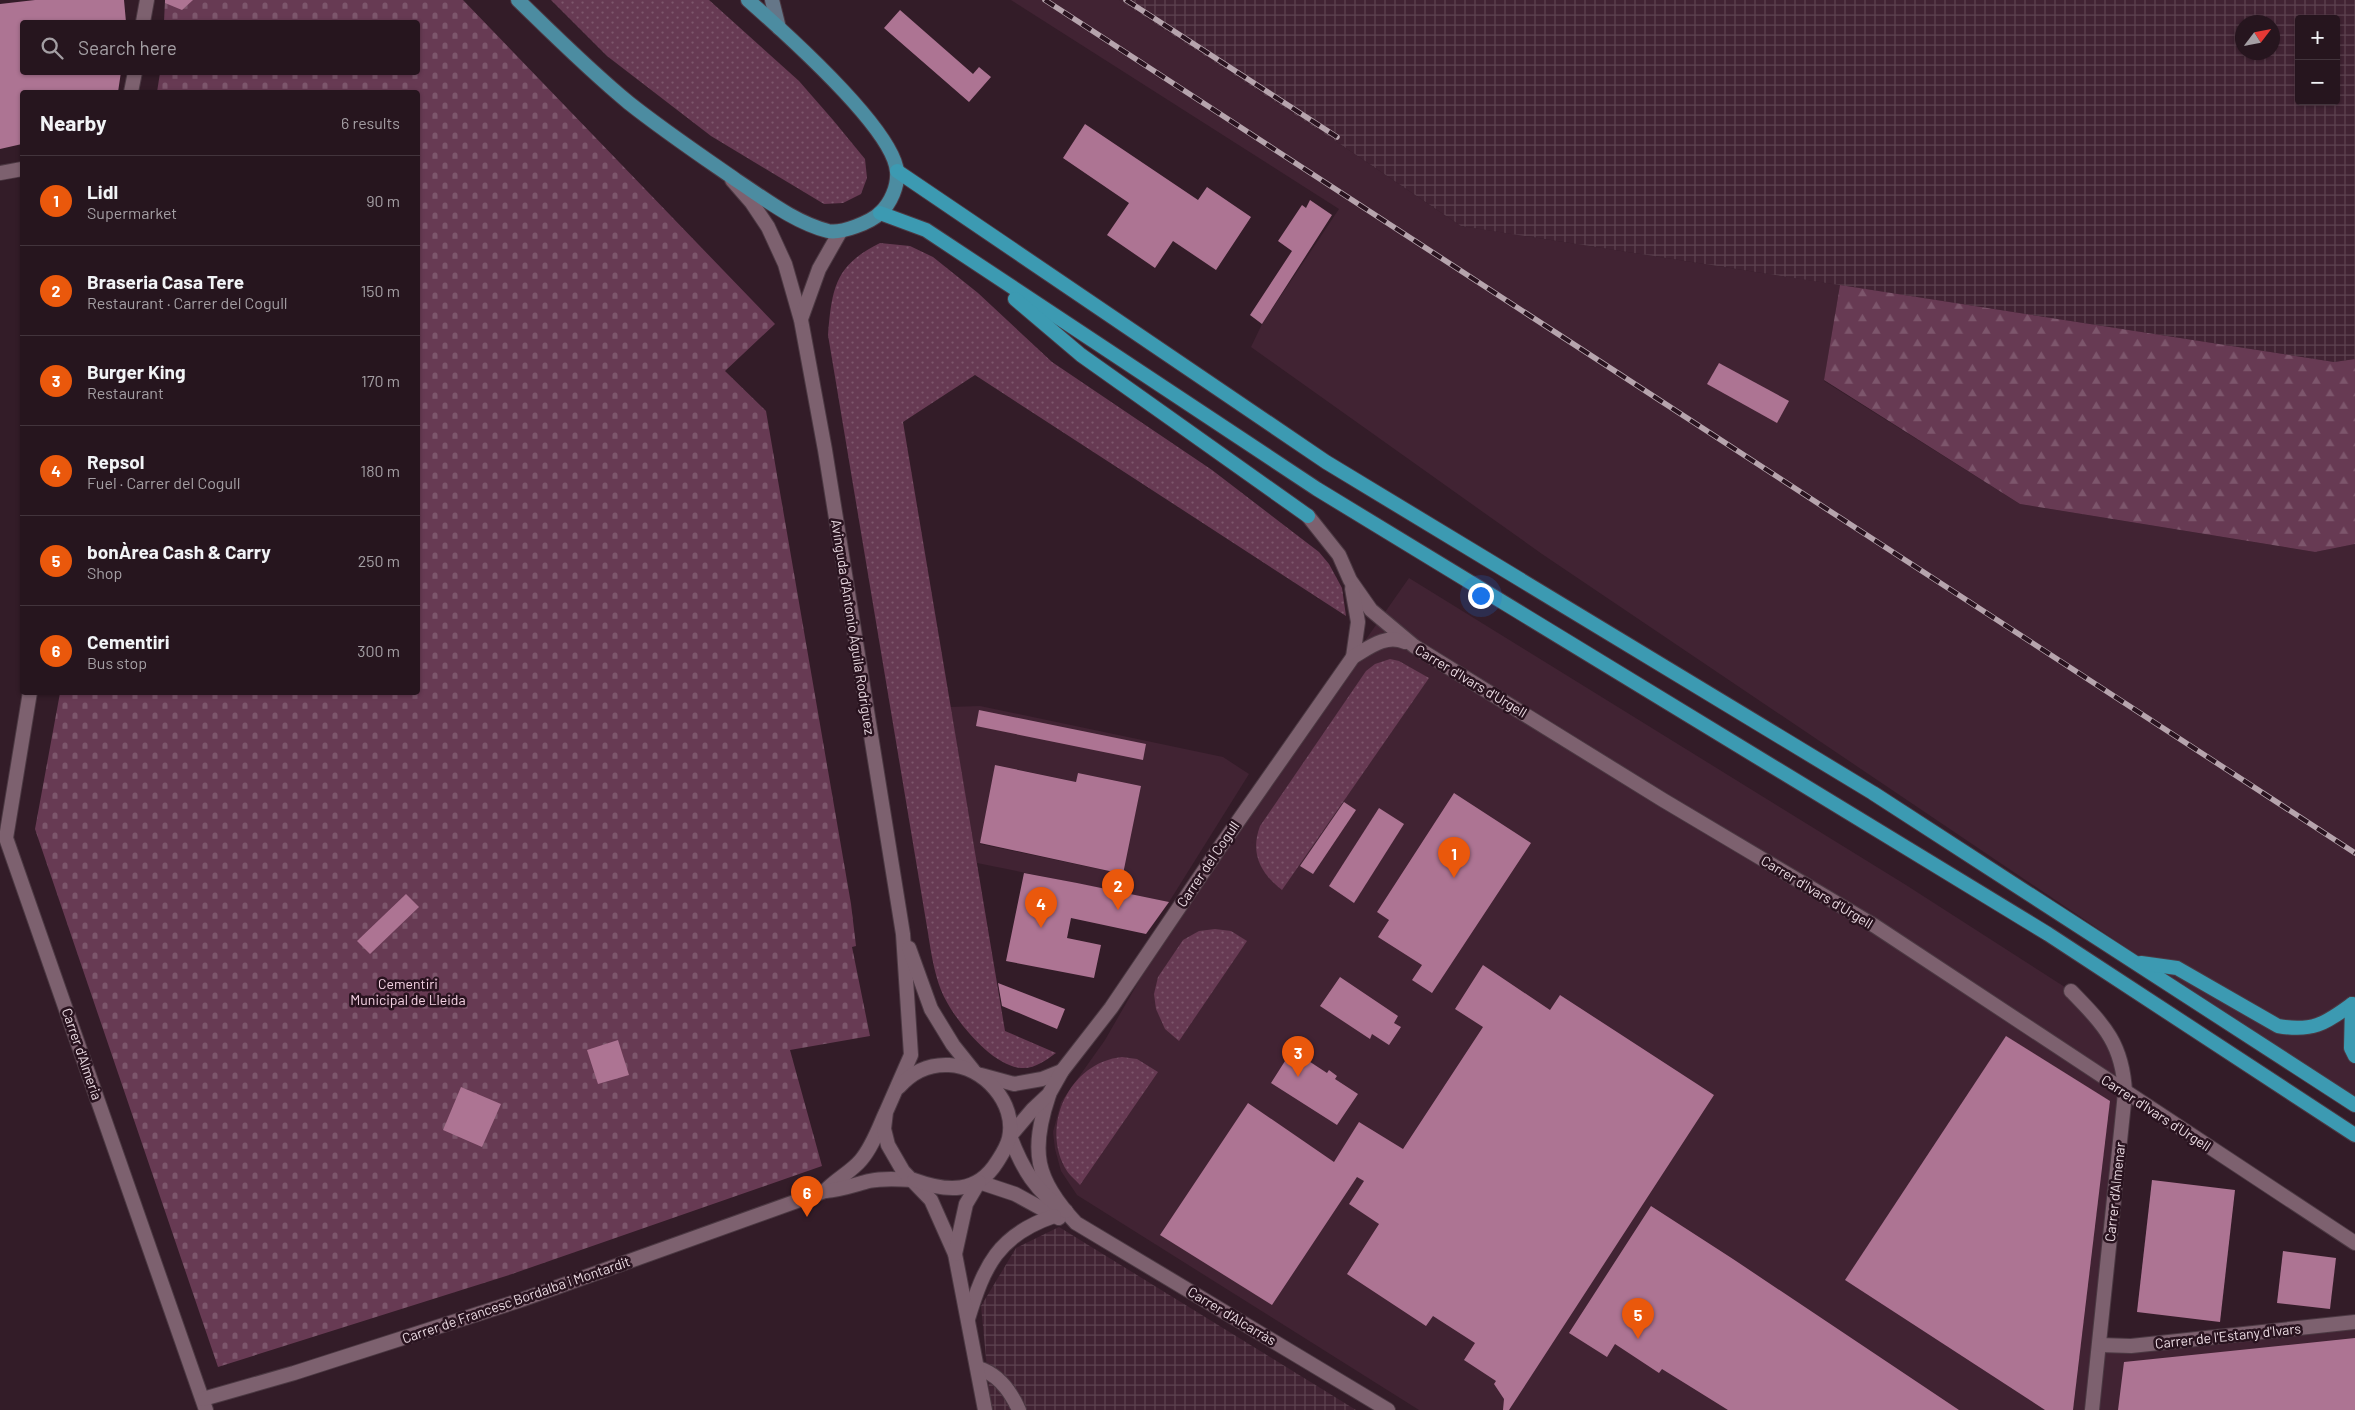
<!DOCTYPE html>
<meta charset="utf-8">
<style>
body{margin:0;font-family:Barlow,sans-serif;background:#2e1e27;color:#f1f3f6}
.controls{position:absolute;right:15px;top:15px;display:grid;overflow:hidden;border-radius:5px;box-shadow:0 1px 4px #0004}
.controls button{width:45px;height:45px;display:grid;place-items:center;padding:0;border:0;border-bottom:1px solid #42343c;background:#26151e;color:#f1f3f6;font:25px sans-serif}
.compass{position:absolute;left:2235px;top:15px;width:45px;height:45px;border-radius:50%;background:#26151e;box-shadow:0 1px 4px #0004;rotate:58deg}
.you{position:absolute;left:1480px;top:595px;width:18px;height:18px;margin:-12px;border:4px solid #fff;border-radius:50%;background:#1a73e8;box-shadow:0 0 0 8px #1a73e833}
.badge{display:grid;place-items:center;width:32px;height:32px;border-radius:50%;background:#ea580c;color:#fff;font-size:16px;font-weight:700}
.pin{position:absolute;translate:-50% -41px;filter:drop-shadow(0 1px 2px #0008)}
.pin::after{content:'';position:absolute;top:26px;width:18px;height:15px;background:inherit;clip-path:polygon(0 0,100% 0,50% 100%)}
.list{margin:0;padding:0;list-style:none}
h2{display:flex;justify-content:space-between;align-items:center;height:65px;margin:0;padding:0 20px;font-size:21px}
h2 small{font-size:16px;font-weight:400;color:#a49fa4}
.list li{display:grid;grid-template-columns:32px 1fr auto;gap:15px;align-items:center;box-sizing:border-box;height:90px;padding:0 20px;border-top:1px solid #42343c}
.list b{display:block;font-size:19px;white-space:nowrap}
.list p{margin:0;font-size:16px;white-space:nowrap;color:#a49fa4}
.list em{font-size:16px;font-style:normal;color:#a49fa4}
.icon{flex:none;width:28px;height:28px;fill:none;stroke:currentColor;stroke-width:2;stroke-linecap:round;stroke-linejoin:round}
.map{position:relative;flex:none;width:2355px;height:1410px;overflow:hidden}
.search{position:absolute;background:#26151e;box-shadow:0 1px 4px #0004;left:20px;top:20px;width:400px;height:55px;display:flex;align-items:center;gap:12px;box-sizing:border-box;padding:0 18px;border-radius:5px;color:#a49fa4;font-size:19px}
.panel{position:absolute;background:#26151e;box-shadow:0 1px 4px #0004;left:20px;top:90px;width:400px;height:605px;border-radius:5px}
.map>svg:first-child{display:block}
.built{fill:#412333;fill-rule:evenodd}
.industrial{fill:url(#industrial-grid);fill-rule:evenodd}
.green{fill:url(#green-dots)}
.forest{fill:url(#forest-firs)}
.cemetery{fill:url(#cemetery-stones)}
.building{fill:#ad7493}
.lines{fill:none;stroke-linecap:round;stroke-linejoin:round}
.minor-casing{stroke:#4c3943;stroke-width:16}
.tertiary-casing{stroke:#4c3943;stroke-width:16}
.secondary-casing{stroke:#4c3943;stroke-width:16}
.primary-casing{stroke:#4c3943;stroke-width:16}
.trunk-casing{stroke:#4c3943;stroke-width:16}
.minor{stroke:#7d616f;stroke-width:14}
.tertiary{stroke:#7d616f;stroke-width:14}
.secondary{stroke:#657688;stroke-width:14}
.primary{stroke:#4c8ca1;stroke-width:14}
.trunk{stroke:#3c9ab2;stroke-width:14}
.rail-casing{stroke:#b6a4ad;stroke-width:5.5}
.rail{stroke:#29131f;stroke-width:4;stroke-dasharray:11;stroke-linecap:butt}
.labels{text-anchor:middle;stroke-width:5;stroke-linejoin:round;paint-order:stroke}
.street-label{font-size:14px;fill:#ebdbe3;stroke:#29131f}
.park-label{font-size:14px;fill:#f6d4e5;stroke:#29131f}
</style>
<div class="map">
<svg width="2355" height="1410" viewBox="0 0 2355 1410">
<defs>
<pattern id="industrial-grid" width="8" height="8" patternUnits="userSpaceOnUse" patternTransform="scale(1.25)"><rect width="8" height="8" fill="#412333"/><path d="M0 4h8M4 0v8" fill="none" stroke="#5d4250"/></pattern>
<pattern id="green-dots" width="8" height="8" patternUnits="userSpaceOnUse" patternTransform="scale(1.25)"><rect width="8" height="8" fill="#673a53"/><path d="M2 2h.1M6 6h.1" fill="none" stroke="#7d566c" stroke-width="1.8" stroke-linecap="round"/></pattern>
<pattern id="forest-firs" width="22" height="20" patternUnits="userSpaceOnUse" patternTransform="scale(1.25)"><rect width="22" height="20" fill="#673a53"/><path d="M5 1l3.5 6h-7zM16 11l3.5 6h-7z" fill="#7d566c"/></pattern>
<pattern id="cemetery-stones" width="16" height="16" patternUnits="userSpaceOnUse" patternTransform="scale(1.25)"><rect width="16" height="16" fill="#673a53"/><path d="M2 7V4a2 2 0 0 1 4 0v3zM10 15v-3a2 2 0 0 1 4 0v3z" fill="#7d566c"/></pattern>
</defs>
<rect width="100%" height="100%" fill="#331c28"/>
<g class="built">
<polygon points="1011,0 1119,0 1340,144 1461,226 1840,285 1824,381 2020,504 2315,552 2355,544 2355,1102 1542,554 1251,347 1262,324 1339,209"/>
<polygon points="1409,578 1906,885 2071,991 2095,1015 2124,1071 2104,1345 2355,1317 2355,1410 1419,1410 1077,1195 1061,1171 1055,1149 1053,1132 1061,1102 1105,1040 1197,880"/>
<path d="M980 706 1223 757 1249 774 1169 902 977 863 950 707ZM996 765 1076 782 1078 773 1141 786 1122 874 980 844Z"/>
</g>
<g class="industrial">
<path d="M1119 0H2355V359L2334 362 1461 226 1340 144ZM2299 19H2336V101H2299ZM2242 22H2272V52H2242Z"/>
<polygon points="1059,1227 1356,1410 991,1410 981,1306 1016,1248"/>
</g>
<g class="green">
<polygon points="551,0 709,0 799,81 833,120 865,159 867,178 861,194 843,203 824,204 711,136 607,56"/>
<path d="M880 243 910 246 933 257 978 293 1052 362 1212 470 1319 552 1329 564 1342 588 1346 616 975 375 903 422 1005 1031 1056 1053C1046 1060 1035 1069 1021 1068 991 1066 951 1016 941 990 934 972 931 952 928 933L828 335C832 288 835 265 880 243Z"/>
<path d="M1390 659 1399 661 1429 678 1282 890C1260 873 1250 853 1260 826L1366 671 1375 664Z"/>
<polygon points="1215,929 1231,931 1247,941 1179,1041 1165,1029 1156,1009 1154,994 1158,977 1183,940 1199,931"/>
<path d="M1122 1057 1137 1059 1158 1072 1080 1185C1076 1180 1070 1176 1067 1171 1039 1126 1070 1062 1122 1057Z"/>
</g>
<polygon class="forest" points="1840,285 2334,362 2355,359 2355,544 2315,552 2020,504 1824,380"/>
<polygon class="cemetery" points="165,0 463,0 775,324 725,371 766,411 851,904 856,946 852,947 870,1036 790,1050 822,1166 512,1274 218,1367 35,829 60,693 418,692 418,92 157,92 160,73 418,72 418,22 164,22"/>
<g class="building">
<polygon points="35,0 124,0 126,22 22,22 22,72 121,72 118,92 22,92 22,144 0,149 0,4"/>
<polygon points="165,0 193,0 182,10 165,3"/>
<polygon points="900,10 973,74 979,67 991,77 969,102 884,28"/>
<polygon points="1085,124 1198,200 1207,187 1251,217 1216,270 1173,241 1155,268 1107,235 1129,203 1063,158"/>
<polygon points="1310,200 1332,215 1262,324 1250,315 1292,251 1278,241 1302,205 1306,208"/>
<polygon points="1719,363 1789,401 1777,423 1707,384"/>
<polygon points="979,710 1146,744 1143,760 976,726"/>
<polygon points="995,765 1076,782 1078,773 1141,786 1123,874 980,843"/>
<polygon points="1454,793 1531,843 1432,993 1412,980 1422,965 1378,937 1389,920 1377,912"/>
<polygon points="1344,802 1356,810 1313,874 1300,866"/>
<polygon points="1379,808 1404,824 1354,903 1329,886"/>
<polygon points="1024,873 1077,883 1169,902 1146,934 1071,918 1067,938 1101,945 1094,978 1006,961"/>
<polygon points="406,894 419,907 370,954 357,941"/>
<polygon points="1483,965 1550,1010 1560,995 1714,1095 1509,1410 1503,1410 1504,1399 1494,1384 1496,1381 1464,1360 1475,1343 1433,1316 1426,1326 1347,1274 1379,1224 1349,1204 1364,1181 1357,1177 1272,1305 1160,1235 1248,1103 1334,1162 1359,1122 1403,1149 1483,1027 1455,1009"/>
<polygon points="1340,977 1398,1016 1394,1023 1401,1027 1389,1045 1372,1034 1370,1039 1320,1006"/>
<polygon points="998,983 1065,1009 1057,1029 1002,1006"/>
<polygon points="2006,1036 2110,1101 2073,1410 2045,1410 1845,1280"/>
<polygon points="618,1040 629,1075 598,1084 587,1050"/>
<polygon points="1292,1050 1327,1073 1329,1070 1337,1076 1335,1079 1358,1094 1337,1125 1271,1083"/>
<polygon points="461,1087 501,1104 482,1147 443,1130"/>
<polygon points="2152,1180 2235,1190 2220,1322 2137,1312"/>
<polygon points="1651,1206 1733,1259 1959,1410 1728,1410 1662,1369 1659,1373 1615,1344 1607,1357 1569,1333"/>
<polygon points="2283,1251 2336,1258 2330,1309 2277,1303"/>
<polygon points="2355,1338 2355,1410 2118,1410 2124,1362"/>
</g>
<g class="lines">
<defs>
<g id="minor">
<polyline points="143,22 147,0"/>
<polyline points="131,92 135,72"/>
<polyline points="0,173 22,169"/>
<polyline points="1308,516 1339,555 1350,580 1371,610 1414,646 1663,800 1875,926 2355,1243"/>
<polyline points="1352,588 1358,622 1353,657"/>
<polyline points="30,692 6,838 206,1410"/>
<path d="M2071 991C2104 1025 2123 1044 2125 1093L2092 1410"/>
<polyline points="981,1075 1014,1084 1042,1079 1062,1071"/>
<path d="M1049 1095C1030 1151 1035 1179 1076 1223L1388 1410"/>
<polyline points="979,1182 1015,1194 1059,1218"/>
<path d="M825 1191C836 1179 851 1172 861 1160 872 1147 878 1130 885 1114"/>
<path d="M1066 1211C1036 1193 1022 1168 1010 1136L1033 1109 1049 1094 1062 1071 1111 1008 1218 850 1353 657C1370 647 1386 634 1405 642"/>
<path d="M968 1319C984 1266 998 1235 1054 1216"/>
<polyline points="2100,1345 2131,1346 2355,1322"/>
<path d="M978 1368C998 1374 1011 1392 1019 1410"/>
<path d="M203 1399 294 1373 521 1300 825 1191C841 1190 854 1185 869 1181 883 1178 898 1179 913 1180"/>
</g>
<g id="tertiary">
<polyline points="732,180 752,203 768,227 785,264 801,320 825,450 903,934 911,1055 886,1112 884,1129 888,1145 903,1171 931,1200 955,1254 985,1410"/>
<polyline points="801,319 819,269 840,232"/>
<polyline points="909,948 931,1009 953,1045 973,1070"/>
<path d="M899 1087C912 1072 929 1064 949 1065 983 1066 1017 1103 1009 1138 1007 1147 1002 1154 997 1162 977 1194 947 1192 914 1180"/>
<polyline points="955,1254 966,1204 979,1182"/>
</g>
<polyline id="secondary" points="772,0 779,28"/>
<path id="primary" d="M518 0C554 35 590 71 629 103 663 130 700 155 736 180 765 199 794 222 828 231 841 234 871 222 880 213 891 203 898 186 897 172 894 129 782 30 748 0"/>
<g id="trunk">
<polyline points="897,171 1326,462 1873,793 2355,1105"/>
<polyline points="880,213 926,230 1317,489 2048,934 2355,1135"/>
<polyline points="1015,299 1081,355 1308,516"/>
<path d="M2141 963 2177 968 2278 1026C2312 1032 2325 1024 2352 1004"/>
<polyline points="2352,1004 2351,1048 2355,1056"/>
</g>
</defs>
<use href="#minor" class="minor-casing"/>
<use href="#tertiary" class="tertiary-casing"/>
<use href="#secondary" class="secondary-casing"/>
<use href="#primary" class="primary-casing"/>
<use href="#trunk" class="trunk-casing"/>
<use href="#minor" class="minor"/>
<use href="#tertiary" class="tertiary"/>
<use href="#secondary" class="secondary"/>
<use href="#primary" class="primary"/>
<use href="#trunk" class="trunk"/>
<defs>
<g id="rail">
<polyline points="1045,0 2355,853"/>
<polyline points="1126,0 1337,137"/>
</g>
</defs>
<use href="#rail" class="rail-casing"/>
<use href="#rail" class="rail"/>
</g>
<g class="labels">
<g class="street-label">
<text transform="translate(853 627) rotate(81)" y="5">Avinguda d'Antonio Águila Rodríguez</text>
<text transform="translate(1471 681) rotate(31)" y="5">Carrer d'Ivars d'Urgell</text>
<text transform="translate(1208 864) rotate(-56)" y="5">Carrer del Cogull</text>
<text transform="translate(1817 892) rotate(31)" y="5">Carrer d'Ivars d'Urgell</text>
<text transform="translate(82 1054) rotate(71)" y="5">Carrer d'Almeria</text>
<text transform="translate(2156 1113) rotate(33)" y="5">Carrer d'Ivars d'Urgell</text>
<text transform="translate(2115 1192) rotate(-84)" y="5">Carrer d'Almenar</text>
<text transform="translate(516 1300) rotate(-19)" y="5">Carrer de Francesc Bordalba i Montardit</text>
<text transform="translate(1232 1316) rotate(31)" y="5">Carrer d'Alcarràs</text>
<text transform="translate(2228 1336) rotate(-6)" y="5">Carrer de l'Estany d'Ivars</text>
</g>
<g class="park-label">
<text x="408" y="989">Cementiri<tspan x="408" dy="16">Municipal de Lleida</tspan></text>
</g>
</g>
</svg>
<div class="controls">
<button>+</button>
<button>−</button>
</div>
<svg class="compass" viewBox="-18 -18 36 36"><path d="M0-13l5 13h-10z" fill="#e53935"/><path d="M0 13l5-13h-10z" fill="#a49fa4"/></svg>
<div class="you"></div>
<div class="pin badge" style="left:1454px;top:878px">1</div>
<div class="pin badge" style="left:1118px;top:910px">2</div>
<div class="pin badge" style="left:1298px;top:1077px">3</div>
<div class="pin badge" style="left:1041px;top:928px">4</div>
<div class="pin badge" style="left:1638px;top:1339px">5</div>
<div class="pin badge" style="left:807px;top:1217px">6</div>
<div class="search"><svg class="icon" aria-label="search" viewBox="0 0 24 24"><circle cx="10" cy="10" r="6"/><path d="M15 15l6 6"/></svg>Search here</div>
<section class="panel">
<h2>Nearby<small>6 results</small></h2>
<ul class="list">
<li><span class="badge">1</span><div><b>Lidl</b><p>Supermarket</p></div><em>90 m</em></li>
<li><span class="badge">2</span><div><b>Braseria Casa Tere</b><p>Restaurant · Carrer del Cogull</p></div><em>150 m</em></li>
<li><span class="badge">3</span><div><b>Burger King</b><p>Restaurant</p></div><em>170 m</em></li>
<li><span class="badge">4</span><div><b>Repsol</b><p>Fuel · Carrer del Cogull</p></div><em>180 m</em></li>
<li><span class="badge">5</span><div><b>bonÀrea Cash &amp; Carry</b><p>Shop</p></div><em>250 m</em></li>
<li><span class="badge">6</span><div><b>Cementiri</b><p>Bus stop</p></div><em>300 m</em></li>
</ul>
</section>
</div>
